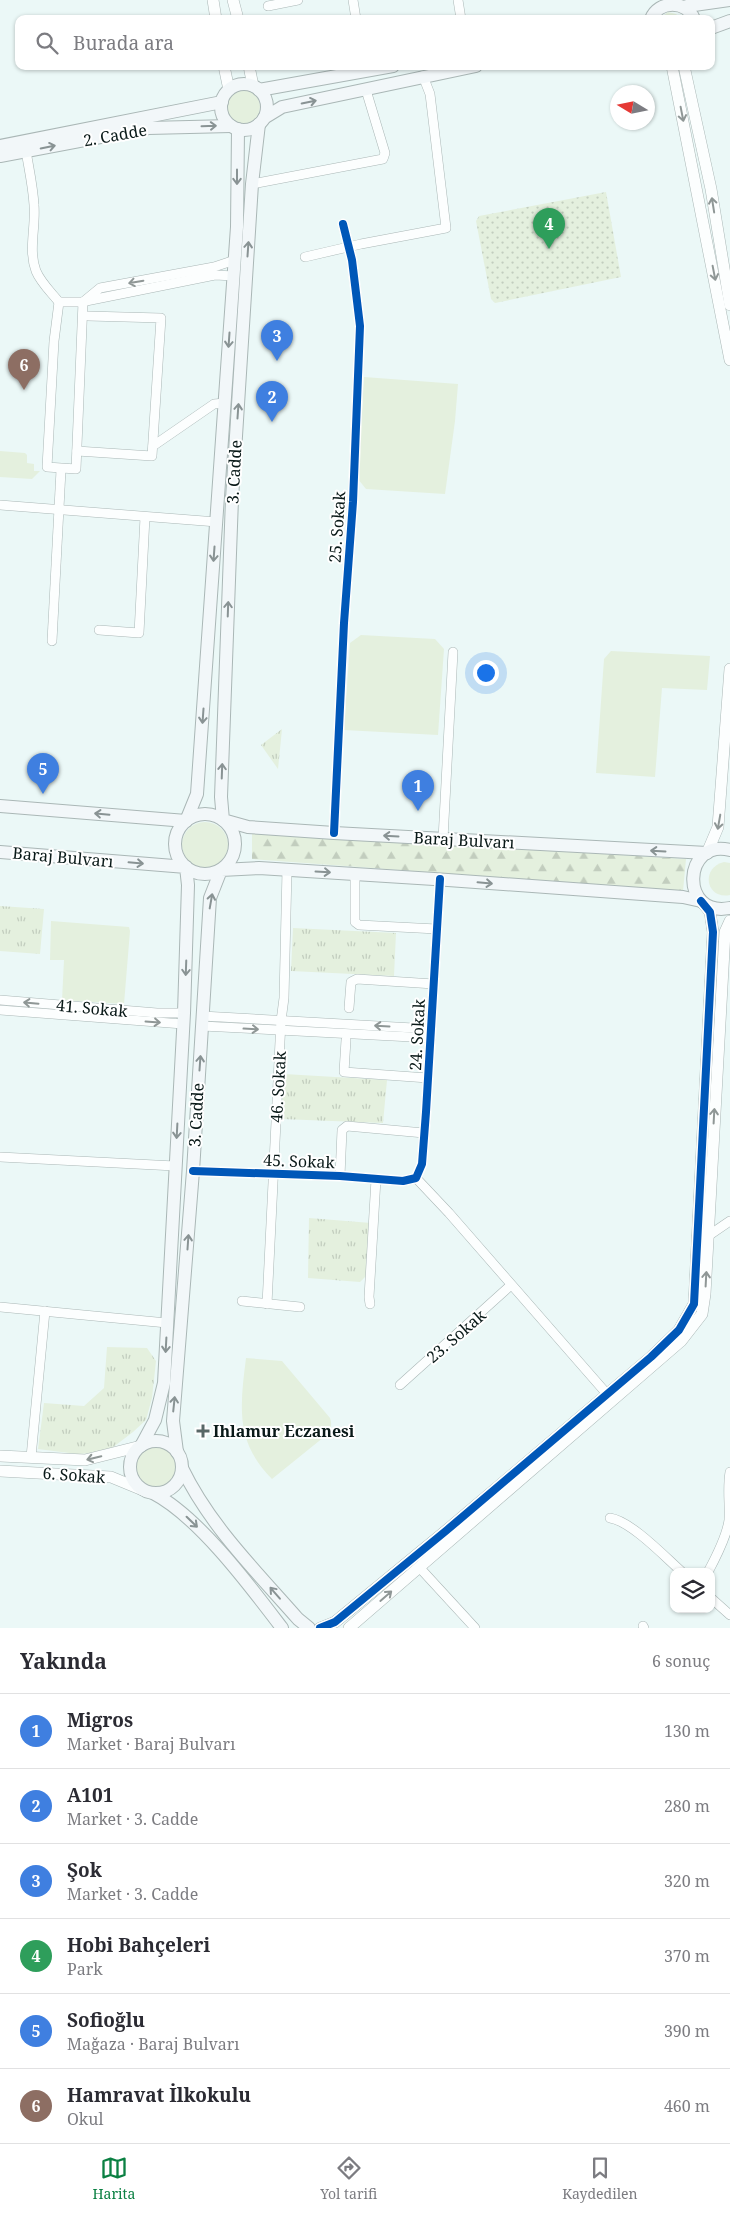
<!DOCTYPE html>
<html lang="tr">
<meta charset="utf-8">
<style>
body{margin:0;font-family:"Noto Serif",serif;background:#f7f7f7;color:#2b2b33}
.controls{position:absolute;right:15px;bottom:15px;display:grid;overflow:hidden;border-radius:10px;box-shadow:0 1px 4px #0004}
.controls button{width:45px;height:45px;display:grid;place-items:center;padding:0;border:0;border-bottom:1px solid #e1e1e2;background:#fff;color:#2b2b33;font:25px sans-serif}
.compass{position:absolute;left:610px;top:85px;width:45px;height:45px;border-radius:50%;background:#fff;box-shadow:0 1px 4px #0004;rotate:280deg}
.you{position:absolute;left:485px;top:672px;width:18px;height:18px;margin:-12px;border:4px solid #fff;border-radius:50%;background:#1a73e8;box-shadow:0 0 0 8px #1a73e833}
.badge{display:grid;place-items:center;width:32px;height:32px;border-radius:50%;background:#0b8043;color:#fff;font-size:16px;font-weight:700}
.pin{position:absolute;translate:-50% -41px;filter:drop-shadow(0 1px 2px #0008)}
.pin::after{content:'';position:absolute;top:26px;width:18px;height:15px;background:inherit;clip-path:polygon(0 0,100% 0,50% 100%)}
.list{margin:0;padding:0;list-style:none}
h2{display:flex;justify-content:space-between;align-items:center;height:65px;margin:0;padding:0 20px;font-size:21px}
h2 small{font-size:16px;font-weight:400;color:#7c7c81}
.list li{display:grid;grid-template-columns:32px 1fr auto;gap:15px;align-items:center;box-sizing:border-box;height:75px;padding:0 20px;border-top:1px solid #e1e1e2}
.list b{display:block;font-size:19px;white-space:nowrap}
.list p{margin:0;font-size:16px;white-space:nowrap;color:#7c7c81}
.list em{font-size:16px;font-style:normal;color:#7c7c81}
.icon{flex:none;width:28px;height:28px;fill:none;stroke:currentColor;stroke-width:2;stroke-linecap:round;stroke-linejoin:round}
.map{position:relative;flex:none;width:730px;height:1628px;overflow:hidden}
.search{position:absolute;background:#fff;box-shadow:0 1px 4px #0004;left:15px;right:15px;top:15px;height:55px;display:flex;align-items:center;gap:12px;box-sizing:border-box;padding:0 18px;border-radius:10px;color:#7c7c81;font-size:19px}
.sheet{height:515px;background:#fff}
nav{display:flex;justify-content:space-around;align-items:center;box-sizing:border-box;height:70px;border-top:1px solid #e1e1e2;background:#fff;font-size:14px;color:#7c7c81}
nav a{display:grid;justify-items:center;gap:2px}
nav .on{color:#0b8043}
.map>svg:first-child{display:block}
.grass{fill:#e4f0de}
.forest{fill:url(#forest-firs)}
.park{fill:url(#park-tufts)}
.garden{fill:url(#garden-dots)}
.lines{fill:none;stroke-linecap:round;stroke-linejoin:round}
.minor-casing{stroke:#aab7b6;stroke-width:10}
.tertiary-casing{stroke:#aab7b6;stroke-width:12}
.secondary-casing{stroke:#aab7b6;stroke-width:14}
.minor{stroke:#fcfefe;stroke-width:9}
.tertiary{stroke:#fcfefe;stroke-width:11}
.secondary{stroke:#f2f7f9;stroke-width:12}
.cycleway-casing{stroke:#fff;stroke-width:11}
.cycleway{stroke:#0057b8;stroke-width:8}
.oneway{stroke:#899394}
.oneway2{stroke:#8f9796}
.poi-dot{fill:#586766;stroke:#fff;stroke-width:2}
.labels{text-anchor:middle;stroke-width:4;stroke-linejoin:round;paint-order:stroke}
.street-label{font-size:16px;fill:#091918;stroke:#fff}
.poi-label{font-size:16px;font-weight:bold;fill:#091918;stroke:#fff;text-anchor:start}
</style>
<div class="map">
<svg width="730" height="1628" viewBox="0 0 730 1628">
<defs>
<pattern id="forest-firs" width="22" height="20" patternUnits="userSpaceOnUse" patternTransform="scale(1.25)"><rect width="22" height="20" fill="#e4f0de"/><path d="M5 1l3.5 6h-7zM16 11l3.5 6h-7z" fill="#c2cdbe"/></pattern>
<pattern id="park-tufts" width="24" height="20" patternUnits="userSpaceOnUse" patternTransform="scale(1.25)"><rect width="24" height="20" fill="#e4f0de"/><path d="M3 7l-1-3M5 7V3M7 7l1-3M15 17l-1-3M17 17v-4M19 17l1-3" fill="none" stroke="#c2cdbe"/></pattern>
<pattern id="garden-dots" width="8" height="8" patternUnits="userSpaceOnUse" patternTransform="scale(1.25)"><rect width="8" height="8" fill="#e4f0de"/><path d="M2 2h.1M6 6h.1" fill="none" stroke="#c2cdbe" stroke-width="1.8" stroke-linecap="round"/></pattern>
</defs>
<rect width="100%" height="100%" fill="#ebf8f7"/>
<g class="grass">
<polygon points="668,12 676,14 681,19 659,19"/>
<circle cx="243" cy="107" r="17"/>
<polygon points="364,377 458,384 455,421 445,494 366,489 358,479"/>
<polygon points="0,451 25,453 27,455 27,463 34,464 34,471 40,471 32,479 0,477"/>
<polygon points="361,635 435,639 444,649 438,735 344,730 350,643"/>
<polygon points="611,651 710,656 707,690 662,688 655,777 596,773 604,659"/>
<circle cx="205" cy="845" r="23"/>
<path d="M724 862 730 863V895C706 900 700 868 724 862Z"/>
<polygon points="51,921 129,927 130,931 124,1004 62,1000 64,960 50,960"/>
<path d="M246 1358 282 1361 330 1418C333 1426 330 1431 324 1437L272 1479C235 1442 240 1407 246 1358Z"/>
<circle cx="156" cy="1467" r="20"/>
</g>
<polygon class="forest" points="252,833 686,859 683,891 252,859"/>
<g class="park">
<polygon points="282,729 278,769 261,745"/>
<polygon points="0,906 44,909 40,954 0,951"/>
<polygon points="293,928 396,933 394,976 291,971"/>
<polygon points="284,1074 387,1080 383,1123 281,1119"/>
<polygon points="309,1218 371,1223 367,1275 360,1282 308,1278"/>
<polygon points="107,1347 147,1348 156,1361 152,1398 146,1420 133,1432 112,1448 96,1453 77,1454 38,1449 44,1403 84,1406 104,1388"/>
</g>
<polygon class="garden" points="606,192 621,277 495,303 491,299 476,221 479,216"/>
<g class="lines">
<defs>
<g id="minor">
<polyline points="353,0 356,19"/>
<polyline points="458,0 461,19"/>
<polyline points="268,6 298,0"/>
<path d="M26 151C29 169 33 187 34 205 36 227 28 250 36 271 41 283 51 292 59 302"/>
<polyline points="252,184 383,159 385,153 366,90"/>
<polyline points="305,257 361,244 446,228 430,94 423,76"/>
<polyline points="86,301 215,275 234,276"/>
<polygon points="59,302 83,302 76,469 47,467 54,341"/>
<polyline points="83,302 100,288 214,267 235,260"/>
<polyline points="153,446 214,404 225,403"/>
<polyline points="77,451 152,456 161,318 88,316"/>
<polyline points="0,505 217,522"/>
<polyline points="99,630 139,633 145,517"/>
<polyline points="52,641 61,470"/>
<polyline points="334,833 344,623 353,502 360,326 352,260 343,224"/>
<polyline points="443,839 453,652"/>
<polyline points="355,874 355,922 359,925 437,929"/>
<polyline points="0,1000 157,1013 184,1013"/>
<polyline points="349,1008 351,982 357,979 434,984"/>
<polyline points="0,1010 183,1024"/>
<polyline points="202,1016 431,1029"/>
<polyline points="202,1026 431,1038"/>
<polyline points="346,1040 344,1072 428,1078"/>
<polyline points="0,1157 175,1166"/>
<polyline points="193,1171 340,1176 403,1181 416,1178 422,1164 426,1112 440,879"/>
<polyline points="340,1176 342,1130 347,1126 424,1133"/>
<polyline points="416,1178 449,1213 607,1394"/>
<polyline points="708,1236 730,1221"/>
<polyline points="242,1301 300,1307"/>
<polyline points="267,1304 281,1021 284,998 287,870"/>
<polyline points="370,1304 369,1297 376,1179"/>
<polyline points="0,1307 167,1323"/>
<polyline points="400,1385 511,1285"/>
<polyline points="31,1457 45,1311"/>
<path d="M610 1518C631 1521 665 1557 682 1572"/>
<polyline points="419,1567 475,1628"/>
<path d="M708 1572C715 1559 727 1535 729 1520 730 1504 727 1489 730 1472"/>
<polyline points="711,1598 730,1615"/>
<polyline points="643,1626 644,1628"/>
</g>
<g id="tertiary">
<polyline points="213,0 216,19"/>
<polyline points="233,0 238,19"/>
<polyline points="224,66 229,90"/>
<polyline points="249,66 253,86"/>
<polyline points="672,66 730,360"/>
<polyline points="684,66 711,189 730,305"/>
<polyline points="707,853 718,827 730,669"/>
<polyline points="0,1456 85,1460 141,1446"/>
<polyline points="0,1471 111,1477 145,1491"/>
<polyline points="320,1628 335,1622 447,1530 651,1357 679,1330 694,1304 713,932 710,912 702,902"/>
<polyline points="349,1628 681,1341 702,1314 705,1294 725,932 730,921"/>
</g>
<g id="secondary">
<polyline points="687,6 730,0"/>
<path d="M651 19C658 0 687 0 694 19"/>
<polyline points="711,28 730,21"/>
<circle cx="244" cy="107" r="23"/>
<polyline points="259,90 393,66"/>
<polyline points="264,118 282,107 476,66"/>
<polyline points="259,124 252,184 232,499 221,797 223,820 248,827 334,833 707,853"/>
<polyline points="0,146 222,102"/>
<polyline points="0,156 148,128 231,126"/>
<polyline points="0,806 186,821 197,794 237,227 238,129"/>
<circle cx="205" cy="844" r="30"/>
<path d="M730 850C683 838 679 918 730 908"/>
<polyline points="0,852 186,867 188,885 184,1013 164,1383 155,1420 141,1446"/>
<circle cx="156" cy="1467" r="26"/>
<polyline points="177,1452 173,1421 193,1171 210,898 221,870 259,868 434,879 683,897 701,901"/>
<path d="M182 1468C210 1526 256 1571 298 1619L309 1628"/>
<path d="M153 1493C199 1517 250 1586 282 1628"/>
</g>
</defs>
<use href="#minor" class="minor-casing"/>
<use href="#tertiary" class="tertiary-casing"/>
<use href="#secondary" class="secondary-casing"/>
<use href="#minor" class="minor"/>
<use href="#tertiary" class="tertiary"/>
<use href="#secondary" class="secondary"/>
<defs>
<g id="cycleway">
<polyline points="334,833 344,623 353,502 360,326 352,260 343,224"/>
<polyline points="193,1171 340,1176 403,1181 416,1178 422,1164 426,1112 440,879"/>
<polyline points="320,1628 335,1622 447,1530 651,1357 679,1330 694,1304 713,932 710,912 701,901"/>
</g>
</defs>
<use href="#cycleway" class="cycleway-casing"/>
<use href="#cycleway" class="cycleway"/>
</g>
<defs><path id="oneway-shaft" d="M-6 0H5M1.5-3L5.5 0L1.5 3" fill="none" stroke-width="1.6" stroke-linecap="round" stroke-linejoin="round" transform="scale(1.25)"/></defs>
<g class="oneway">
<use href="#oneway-shaft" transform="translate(309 102) rotate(-12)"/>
<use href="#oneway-shaft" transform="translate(209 126) rotate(-2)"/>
<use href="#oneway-shaft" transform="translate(48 147) rotate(-11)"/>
<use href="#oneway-shaft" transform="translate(237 177) rotate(90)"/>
<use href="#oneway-shaft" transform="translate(248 249) rotate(-86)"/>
<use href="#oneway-shaft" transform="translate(229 340) rotate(94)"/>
<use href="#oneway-shaft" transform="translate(238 411) rotate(-86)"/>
<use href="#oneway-shaft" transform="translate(214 554) rotate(94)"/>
<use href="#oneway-shaft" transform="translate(228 609) rotate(-88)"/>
<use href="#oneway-shaft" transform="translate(203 716) rotate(94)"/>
<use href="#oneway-shaft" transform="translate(222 771) rotate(-88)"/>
<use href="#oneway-shaft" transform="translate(102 814) rotate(-175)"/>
<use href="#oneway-shaft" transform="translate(391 836) rotate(-177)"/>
<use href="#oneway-shaft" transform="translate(658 851) rotate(-177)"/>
<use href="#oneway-shaft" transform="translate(136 863) rotate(5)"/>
<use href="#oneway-shaft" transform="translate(323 872) rotate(3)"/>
<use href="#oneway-shaft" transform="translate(485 883) rotate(5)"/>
<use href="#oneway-shaft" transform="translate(211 901) rotate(-80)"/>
<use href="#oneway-shaft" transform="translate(186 968) rotate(92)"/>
<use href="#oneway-shaft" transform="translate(200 1063) rotate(-86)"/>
<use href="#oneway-shaft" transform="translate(177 1131) rotate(93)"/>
<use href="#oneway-shaft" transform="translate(188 1242) rotate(-86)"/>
<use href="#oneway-shaft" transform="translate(166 1345) rotate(93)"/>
<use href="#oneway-shaft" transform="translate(174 1404) rotate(-84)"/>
<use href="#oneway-shaft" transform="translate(192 1522) rotate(44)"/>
<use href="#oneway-shaft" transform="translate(275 1593) rotate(-131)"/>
</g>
<g class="oneway2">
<use href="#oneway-shaft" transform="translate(682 114) rotate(79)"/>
<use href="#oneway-shaft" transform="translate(713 205) rotate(-99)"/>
<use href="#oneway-shaft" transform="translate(714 273) rotate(79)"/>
<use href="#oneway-shaft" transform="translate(136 282) rotate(170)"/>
<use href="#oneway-shaft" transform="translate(719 822) rotate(100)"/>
<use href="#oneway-shaft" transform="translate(31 1003) rotate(-175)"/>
<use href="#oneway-shaft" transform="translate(153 1022) rotate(4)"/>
<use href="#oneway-shaft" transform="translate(382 1026) rotate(-177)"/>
<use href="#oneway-shaft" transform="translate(251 1029) rotate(3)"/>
<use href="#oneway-shaft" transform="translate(714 1116) rotate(-87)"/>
<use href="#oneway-shaft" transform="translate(706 1279) rotate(-87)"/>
<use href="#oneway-shaft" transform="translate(94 1458) rotate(167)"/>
<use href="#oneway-shaft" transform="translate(386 1596) rotate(-41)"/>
</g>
<path class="poi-dot" d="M200.5 1423.5h5v5h5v5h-5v5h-5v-5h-5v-5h5z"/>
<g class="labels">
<g class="street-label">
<text transform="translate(115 135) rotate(-10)" y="6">2. Cadde</text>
<text transform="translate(234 472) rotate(-87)" y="6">3. Cadde</text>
<text transform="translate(337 527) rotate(-86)" y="6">25. Sokak</text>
<text transform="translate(464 840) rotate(3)" y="6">Baraj Bulvarı</text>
<text transform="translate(63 857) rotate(5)" y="6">Baraj Bulvarı</text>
<text transform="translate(92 1008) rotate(5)" y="6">41. Sokak</text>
<text transform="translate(417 1035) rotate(-87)" y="6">24. Sokak</text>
<text transform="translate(278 1087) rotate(-87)" y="6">46. Sokak</text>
<text transform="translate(196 1115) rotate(-87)" y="6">3. Cadde</text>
<text transform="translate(299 1161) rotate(2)" y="6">45. Sokak</text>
<text transform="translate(456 1336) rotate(-41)" y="6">23. Sokak</text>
<text transform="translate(74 1475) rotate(4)" y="6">6. Sokak</text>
</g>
<g class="poi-label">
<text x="213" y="1437">Ihlamur Eczanesi</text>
</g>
</g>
</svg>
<div class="controls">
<button><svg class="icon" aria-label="layers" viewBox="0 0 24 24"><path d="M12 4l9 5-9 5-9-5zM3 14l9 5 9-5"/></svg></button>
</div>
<svg class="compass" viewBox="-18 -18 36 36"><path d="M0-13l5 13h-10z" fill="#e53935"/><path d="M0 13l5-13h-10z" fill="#7c7c81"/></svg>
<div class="you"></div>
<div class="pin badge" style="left:418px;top:811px;background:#3f7fe0">1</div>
<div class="pin badge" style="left:272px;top:422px;background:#3f7fe0">2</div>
<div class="pin badge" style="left:277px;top:361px;background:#3f7fe0">3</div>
<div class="pin badge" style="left:549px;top:249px;background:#2e9e5b">4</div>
<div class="pin badge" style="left:43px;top:794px;background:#3f7fe0">5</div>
<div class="pin badge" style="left:24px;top:390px;background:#8d6e63">6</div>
<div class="search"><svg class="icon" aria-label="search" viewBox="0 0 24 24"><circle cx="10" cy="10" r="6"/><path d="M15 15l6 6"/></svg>Burada ara</div>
</div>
<section class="sheet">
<h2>Yakında<small>6 sonuç</small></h2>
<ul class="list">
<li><span class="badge" style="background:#3f7fe0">1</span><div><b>Migros</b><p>Market · Baraj Bulvarı</p></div><em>130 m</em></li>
<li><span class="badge" style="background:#3f7fe0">2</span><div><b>A101</b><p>Market · 3. Cadde</p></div><em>280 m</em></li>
<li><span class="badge" style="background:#3f7fe0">3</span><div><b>Şok</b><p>Market · 3. Cadde</p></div><em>320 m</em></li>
<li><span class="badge" style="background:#2e9e5b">4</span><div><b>Hobi Bahçeleri</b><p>Park</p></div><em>370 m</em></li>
<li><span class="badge" style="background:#3f7fe0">5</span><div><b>Sofioğlu</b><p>Mağaza · Baraj Bulvarı</p></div><em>390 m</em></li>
<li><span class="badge" style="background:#8d6e63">6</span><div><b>Hamravat İlkokulu</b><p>Okul</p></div><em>460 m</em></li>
</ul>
</section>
<nav>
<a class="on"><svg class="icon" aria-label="map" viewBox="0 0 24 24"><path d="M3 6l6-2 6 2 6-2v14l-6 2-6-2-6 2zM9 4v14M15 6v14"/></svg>Harita</a>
<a><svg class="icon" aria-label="directions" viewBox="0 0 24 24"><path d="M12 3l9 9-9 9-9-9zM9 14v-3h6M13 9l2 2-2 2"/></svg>Yol tarifi</a>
<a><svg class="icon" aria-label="saved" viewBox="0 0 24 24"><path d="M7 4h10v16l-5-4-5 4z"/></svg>Kaydedilen</a>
</nav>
